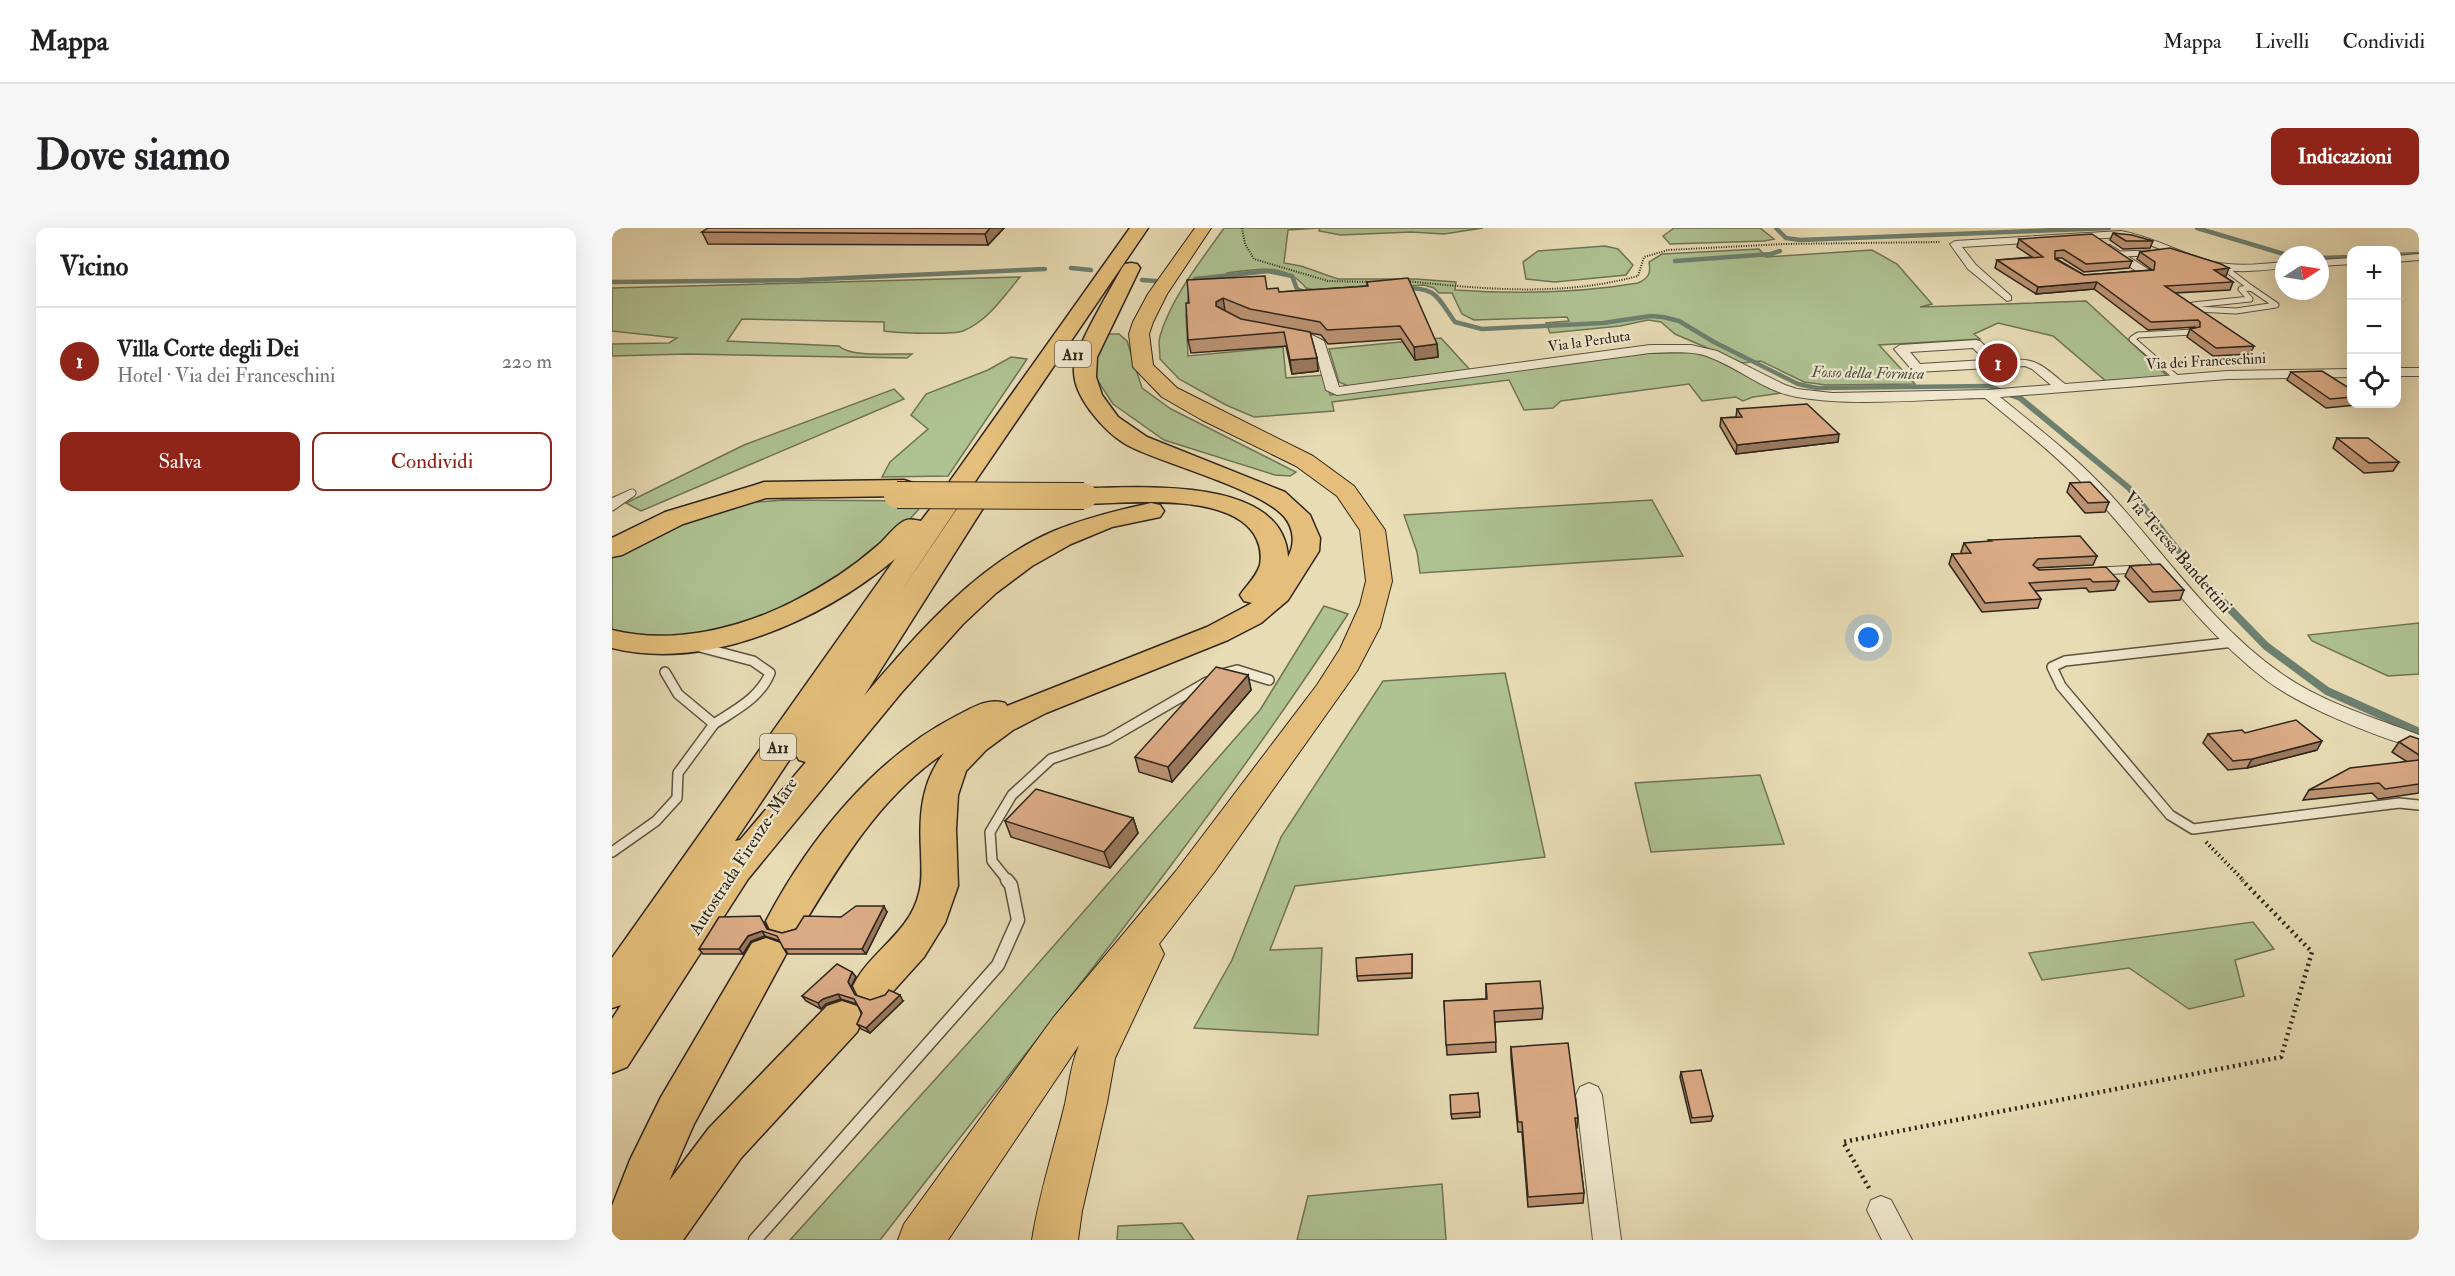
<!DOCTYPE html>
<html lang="it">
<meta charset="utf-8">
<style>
body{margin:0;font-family:"IM FELL Double Pica",serif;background:#f6f6f6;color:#202124}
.controls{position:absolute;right:18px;top:18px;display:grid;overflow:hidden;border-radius:12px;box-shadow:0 6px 24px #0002}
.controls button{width:54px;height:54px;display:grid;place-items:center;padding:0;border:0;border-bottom:2px solid #e0e0e0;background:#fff;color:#202124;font:30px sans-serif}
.compass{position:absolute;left:1663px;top:18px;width:54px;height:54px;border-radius:50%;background:#fff;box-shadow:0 6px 24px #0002;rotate:78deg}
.you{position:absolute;left:1257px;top:410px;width:21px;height:21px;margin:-15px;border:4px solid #fff;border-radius:50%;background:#1a73e8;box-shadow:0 0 0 9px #1a73e833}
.badge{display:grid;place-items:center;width:39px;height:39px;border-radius:50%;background:#8f2418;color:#fff;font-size:20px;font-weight:700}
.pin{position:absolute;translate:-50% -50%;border:3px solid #fff;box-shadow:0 2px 6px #0006}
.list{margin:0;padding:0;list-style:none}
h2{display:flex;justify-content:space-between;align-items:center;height:78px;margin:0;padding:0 24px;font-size:26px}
h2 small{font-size:20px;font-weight:400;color:#757577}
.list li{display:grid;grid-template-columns:39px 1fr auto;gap:18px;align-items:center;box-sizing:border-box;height:108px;padding:0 24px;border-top:2px solid #e0e0e0}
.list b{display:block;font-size:22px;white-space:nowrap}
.list p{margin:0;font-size:20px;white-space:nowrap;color:#757577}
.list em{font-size:20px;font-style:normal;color:#757577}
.actions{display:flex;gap:12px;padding:18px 24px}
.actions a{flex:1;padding:14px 0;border:2px solid #8f2418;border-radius:12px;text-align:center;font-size:21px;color:#8f2418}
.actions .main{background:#8f2418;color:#fff}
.icon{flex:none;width:33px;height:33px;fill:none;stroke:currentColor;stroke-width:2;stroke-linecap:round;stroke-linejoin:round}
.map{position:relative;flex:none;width:1807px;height:1012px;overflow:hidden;border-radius:12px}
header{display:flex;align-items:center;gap:36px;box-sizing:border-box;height:84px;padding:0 30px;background:#fff;border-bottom:2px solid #e0e0e0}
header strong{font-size:28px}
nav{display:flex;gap:33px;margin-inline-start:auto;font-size:21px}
.intro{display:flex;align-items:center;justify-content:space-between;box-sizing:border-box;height:144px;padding:0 36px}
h1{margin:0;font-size:42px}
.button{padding:15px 27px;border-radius:12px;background:#8f2418;color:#fff;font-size:21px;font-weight:700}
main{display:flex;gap:36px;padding:0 36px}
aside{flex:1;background:#fff;border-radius:12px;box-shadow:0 6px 24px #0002}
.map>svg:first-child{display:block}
.green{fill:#afc292;stroke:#6e7456;stroke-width:1.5}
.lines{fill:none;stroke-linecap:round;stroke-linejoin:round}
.stream-far2{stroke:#6d8070;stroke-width:4.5}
.stream-far1{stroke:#6d8070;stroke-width:6}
.stream{stroke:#6d8070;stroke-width:8}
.lane-far3-casing{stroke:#5c5342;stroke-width:7}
.lane-far2-casing{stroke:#5c5342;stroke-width:9}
.lane-far1-casing{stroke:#5c5342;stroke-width:12}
.lane-casing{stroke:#5c5342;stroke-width:15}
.street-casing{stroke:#5c5342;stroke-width:2}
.primary-casing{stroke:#2d251b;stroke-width:2}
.highway-casing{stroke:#2d251b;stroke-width:3}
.path-far2{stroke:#2d251b;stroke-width:2;stroke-dasharray:1 1.5;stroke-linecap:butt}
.path-far1{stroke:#2d251b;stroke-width:4;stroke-dasharray:1.5 3;stroke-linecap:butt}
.path{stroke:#2d251b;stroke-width:4.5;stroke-dasharray:2 4;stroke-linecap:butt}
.lane-far3{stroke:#f0e8cf;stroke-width:5}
.lane-far2{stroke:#f0e8cf;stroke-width:7}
.lane-far1{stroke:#f0e8cf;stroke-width:9}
.lane{stroke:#f0e8cf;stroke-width:12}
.street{fill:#f0e8cf;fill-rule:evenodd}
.primary{fill:#e4be7a;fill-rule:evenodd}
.highway{fill:#e4be7a;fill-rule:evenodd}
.highway-bridge-casing{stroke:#2d251b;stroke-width:28;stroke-linecap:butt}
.highway-bridge{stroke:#e4be7a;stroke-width:26}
.wall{fill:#bc9373;stroke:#2d251b;stroke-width:1.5}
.shaded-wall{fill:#99785e;stroke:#2d251b;stroke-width:1.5}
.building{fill:#dbab86;stroke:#2d251b;stroke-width:1.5}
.labels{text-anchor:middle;stroke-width:4.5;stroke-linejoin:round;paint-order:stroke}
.far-street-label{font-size:15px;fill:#2d251b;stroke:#f0e8cf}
.shield{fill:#f0e8cf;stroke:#686051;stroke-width:1.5}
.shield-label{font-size:16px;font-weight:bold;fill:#2d251b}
.far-water-label{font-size:16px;font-style:italic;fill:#4d5245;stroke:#f0e8cf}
.street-label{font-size:18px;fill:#2d251b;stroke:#f0e8cf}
</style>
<header>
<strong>Mappa</strong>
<nav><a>Mappa</a><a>Livelli</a><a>Condividi</a></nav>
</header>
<div class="intro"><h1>Dove siamo</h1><a class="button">Indicazioni</a></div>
<main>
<aside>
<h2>Vicino<small></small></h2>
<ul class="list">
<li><span class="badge">1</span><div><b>Villa Corte degli Dei</b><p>Hotel · Via dei Franceschini</p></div><em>220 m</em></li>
</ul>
<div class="actions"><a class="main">Salva</a><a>Condividi</a></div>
</aside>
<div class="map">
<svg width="1807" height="1012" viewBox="0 0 1807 1012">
<rect width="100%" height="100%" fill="#e8dcb5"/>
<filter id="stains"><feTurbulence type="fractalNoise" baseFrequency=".00333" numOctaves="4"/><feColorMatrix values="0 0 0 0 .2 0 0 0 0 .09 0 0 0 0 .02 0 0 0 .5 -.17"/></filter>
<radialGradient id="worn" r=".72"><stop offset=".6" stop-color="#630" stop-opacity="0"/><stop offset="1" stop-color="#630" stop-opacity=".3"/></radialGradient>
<g class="green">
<path d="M612 0H871L832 6 799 4 729 7 707 3 708 0 676 2 672 35 689 38 726 51H804L844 54 843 62C903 66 967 65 1026 55 1037 50 1039 45 1037 34L1050 26 1147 21 1154 29 1260 22 1285 36 1320 76 1308 79 1474 73 1563 155 1502 160 1441 108 1386 95 1362 106 1368 111 1267 117 1303 156 1214 157 1192 154 1149 133 1130 135 1063 106 1049 94 1036 92 1008 98 938 105 934 95 957 93 955 89 862 92 850 86 840 65H827L822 60 812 57 714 64 694 60C673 34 645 41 615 45L620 60 577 63 574 87 576 128 671 119 674 150 713 147 718 167 1050 122 1083 124 1106 132 1170 165 1141 169 1131 173 1124 169 1090 173 1077 156 949 173 941 180 912 182 897 152 720 174 722 183 642 189 614 177 567 151 548 131C548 123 546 115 548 108 560 68 589 33 612 0Z"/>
<polygon points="1062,0 1148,0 1162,11 1152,13 1058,16 1051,8"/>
<polygon points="993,18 1006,21 1021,37 1014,47 943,54 914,51 911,34 926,23"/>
<path d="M408 49C392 68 376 93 351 103 340 107 285 105 272 103V94L130 91 115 113 227 118C239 130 283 125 300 126L295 130 74 126 0 128V116L57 115 65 110 0 103V60Z"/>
<polygon points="497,106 507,106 515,113 530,160 559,181 684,244 678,248 663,247 552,212 501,176 484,150 485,124"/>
<polygon points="829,110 859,143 736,158 727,154 717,121"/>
<polygon points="399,129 415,131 336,248 270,249 278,234 316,201 299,187 314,166 376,142"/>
<polygon points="282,161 292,171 29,283 14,275 132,217"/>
<polygon points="171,272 314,273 273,319 237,348 142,395 50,411 0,404 0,330 4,326 35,306 133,275"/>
<polygon points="1040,272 1071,328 808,345 805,324 792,287"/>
<path d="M712 378 736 386C594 604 428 806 268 1012H178L375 794 648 482Z"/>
<polygon points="1807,395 1807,446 1776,448 1700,413 1696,407"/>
<polygon points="893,445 933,629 683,658 658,722 710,720 706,807 582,800 620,732 669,609 771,453"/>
<polygon points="1148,547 1172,616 1039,624 1023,555"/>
<polygon points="1641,694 1662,721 1623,732 1632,768 1577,781 1517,740 1430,752 1417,725"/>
<polygon points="830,956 834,1012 685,1012 696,968"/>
<polygon points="570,995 582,1012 505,1012 506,998"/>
</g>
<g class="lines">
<g class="stream-far2">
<polyline points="1164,0 1174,10 1188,12 1497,0"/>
<polyline points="1585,0 1675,27"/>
<polyline points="1784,27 1807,26"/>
<polyline points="1708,30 1740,29"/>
<polyline points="1063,33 1159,26 1168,23"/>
<polyline points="459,40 479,42"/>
<polyline points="583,51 656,43 680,48 685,61 697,66"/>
<polyline points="530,52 544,53"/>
<polyline points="0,54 188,52 433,41"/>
<path d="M792 60C826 60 824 68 843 94L870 101 991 95 1039 88 1051 89 1067 93 1102 114 1186 156 1205 160 1377 158 1393 164"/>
</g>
<polyline class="stream-far1" points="1389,163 1408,170 1517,260 1593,356 1613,377"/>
<polyline class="stream" points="1612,375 1654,418 1715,463 1807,504"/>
<defs>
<g id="lane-far3">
<polyline points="1508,26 1537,25"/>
<polyline points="1618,40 1618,44 1639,60"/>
<polygon points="1639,60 1664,77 1624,83 1584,81 1581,77 1638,71 1629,61"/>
<polyline points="1566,151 1520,111 1526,107 1581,104"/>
</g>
<g id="lane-far2">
<polyline points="0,274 20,265 0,279"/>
<polyline points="1488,343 1528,341"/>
</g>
<g id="lane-far1">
<polyline points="1622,414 1453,433 1440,439 1449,458 1558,587 1581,601 1787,575 1807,577"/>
<path d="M84 418 141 433 158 445C148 470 123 482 102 496"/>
<polyline points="610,446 625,442 657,452"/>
<polyline points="0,624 44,593 65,570 66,545 102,496 66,466 53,444"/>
<polyline points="396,653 380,633 378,604 400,567 439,531 495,512 595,454"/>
</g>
<polyline id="lane" points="143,1012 386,737 406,692 399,657 395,652"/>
<g id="street">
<path d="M1509 3C1542 9 1570 26 1602 34 1625 39 1649 36 1672 34V40C1645 43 1619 46 1593 38 1564 30 1539 14 1509 9L1350 19 1364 37 1399 68V72L1395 73 1356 41 1338 16 1343 13Z"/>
<polygon points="1498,17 1539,43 1539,47 1509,49 1509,45 1524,43 1494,22 1494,18"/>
<polygon points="1807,26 1807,32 1784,34 1784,28"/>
<polygon points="1740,30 1740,36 1708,38 1708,32"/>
<path d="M674 102 700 107 712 113 727 159 1038 117H1079L1105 123 1173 157 1185 161 1220 165 1376 162 1439 157 1420 141 1413 138 1305 144 1301 143 1282 121 1288 117 1364 112 1368 113 1387 132C1424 130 1425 133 1453 156L1615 143 1740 141V149L1615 151 1388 169C1426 200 1464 229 1497 265 1553 326 1601 398 1670 446 1711 475 1761 489 1807 507V521C1763 508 1691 480 1654 452 1584 398 1535 324 1475 260 1444 227 1408 199 1373 170 1314 171 1242 179 1185 169 1153 164 1127 140 1097 129 1079 122 1057 125 1038 125L725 167 714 162 702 118 693 113 670 109 668 106ZM1361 120 1373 132 1308 136 1298 124Z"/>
<rect x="1784" y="140" width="23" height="8"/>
<polygon points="977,855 986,859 990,867 1009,1012 981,1012 964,867 968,859"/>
<polygon points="1269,968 1279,972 1300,1012 1270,1012 1255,982 1259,972"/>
</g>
<path id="primary" d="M583 0H599L555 66 541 94 537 106 541 137 565 160 701 228 742 258 773 302 780 353 768 399 745 443 603 643 547 716 552 726 503 830 495 875 470 983 466 1012H420C427 966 442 921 453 876 457 856 459 836 467 817L336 1012H286L292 996 441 790 564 643 705 457 728 421 748 377 754 353 748 302 725 268 684 238 590 192 550 169 521 139 517 106 521 94 536 66Z"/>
<g id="highway">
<polygon points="518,0 536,0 360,258 351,261 342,258 338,253"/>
<path d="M519 35 525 36 528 40 485 129 484 149 490 167 506 189 535 209 673 264 698 287 708 310 707 323 676 372 649 395 616 412 434 485 401 502 374 522 354 543 346 567 344 601 346 658 333 695 312 729 275 770 261 775 247 770 241 758C258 723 298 705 307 665 311 651 309 637 309 623 307 588 309 554 332 525 267 569 226 639 187 704L173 708 159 704 154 693C197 611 263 529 346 487 362 479 375 470 393 475L395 478 595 399 640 375 632 373 628 367C635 357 644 349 648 337 650 325 648 316 642 306 615 264 516 275 472 276L463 273 459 268 463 263 472 260C528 260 671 247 676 329 683 317 682 302 674 291 654 263 556 237 521 220 502 211 489 197 477 181 468 168 461 155 462 139 463 120 499 60 510 40L513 36Z"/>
<polygon points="292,252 301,255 305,260 301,265 292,268 154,270 71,296 10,327 0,329 0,310 53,284 143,257 152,254"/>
<path d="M334 269 343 272 347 277 286 368 351 272 360 269 369 272 373 277 252 468C305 406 365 336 442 303 474 290 506 282 539 275L548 277 552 283 548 289 500 299 459 316 420 338 384 365 351 396 289 465 136 651 15 839 0 845V791L9 777 0 780V730L283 331C211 391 96 444 0 420V402C59 417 128 401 182 373 212 358 240 340 265 318 274 311 282 298 292 293 298 290 303 292 309 293L325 272ZM184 522 182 524 187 532 194 534 128 612 123 613Z"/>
<polygon points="154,710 168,715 174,726 82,896 57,953 97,900 215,778 230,773 245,778 251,791 245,804 129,930 71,1012 0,1012 0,978 18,932 49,869 140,715"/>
</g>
</defs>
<use href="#lane-far3" class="lane-far3-casing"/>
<use href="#lane-far2" class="lane-far2-casing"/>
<use href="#lane-far1" class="lane-far1-casing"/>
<use href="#lane" class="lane-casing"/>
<use href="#street" class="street-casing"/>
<use href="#primary" class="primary-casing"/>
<use href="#highway" class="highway-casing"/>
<g class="path-far2">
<polyline points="630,0 633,16 642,31 716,53 761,54"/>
<path d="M793 53C871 61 949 69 1026 48L1032 29 1056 22 1172 16 1328 14"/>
</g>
<polyline class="path-far1" points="1594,614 1632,653"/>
<polyline class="path" points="1257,960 1231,914 1669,829 1700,724 1630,652"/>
<use href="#lane-far3" class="lane-far3"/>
<use href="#lane-far2" class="lane-far2"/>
<use href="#lane-far1" class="lane-far1"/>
<use href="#lane" class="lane"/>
<use href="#street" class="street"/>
<use href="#primary" class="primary"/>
<use href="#highway" class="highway"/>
<defs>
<polyline id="highway-bridge" points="285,267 472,268"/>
</defs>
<use href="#highway-bridge" class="highway-bridge-casing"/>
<use href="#highway-bridge" class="highway-bridge"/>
</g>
<g class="wall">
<polygon points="392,0 376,17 96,16 90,4"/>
<polygon points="1501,5 1541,13 1538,20 1511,21 1498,12"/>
<polygon points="1407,11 1520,33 1517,40 1472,44 1450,30 1443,30 1472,47 1540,42 1525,31 1528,24 1614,48 1611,48 1621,54 1618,62 1563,65 1642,118 1638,126 1601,128 1575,109 1578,101 1583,100 1583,99 1536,102 1482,61 1424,66 1383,40 1385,32 1420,29 1405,19"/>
<polygon points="755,54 825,116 826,129 803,132 789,111 716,116 709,107 698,105 705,130 706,143 680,146 674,118 579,125 576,112 577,75 655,61 667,64 755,58"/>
<polygon points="1679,144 1740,162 1740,176 1745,176 1744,177 1714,180 1675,152"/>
<polygon points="1125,181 1226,214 1124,226 1108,198 1109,190 1124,189"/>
<polygon points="1725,210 1787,234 1781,243 1752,245 1721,220"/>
<polygon points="1458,255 1497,274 1493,284 1473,285 1455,264"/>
<polygon points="1377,312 1485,328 1481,337 1424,340 1427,342 1507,353 1503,362 1477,364 1474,360 1423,363 1429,371 1426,380 1370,384 1337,336 1340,326 1350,326 1349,324 1352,315 1377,314"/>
<polygon points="1518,338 1572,362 1568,372 1537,374 1513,348"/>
<polygon points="636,447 639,462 560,554 527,544 523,529"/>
<polygon points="1596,506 1705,522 1635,540 1616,542 1591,515"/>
<polygon points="1807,511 1807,565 1766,571 1760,565 1691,572 1697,562 1794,533 1780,524 1787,514"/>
<polygon points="521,590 526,605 498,640 399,609 393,593"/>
<polygon points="275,684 254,726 176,726 168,713 153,708 139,713 131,726 91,726 87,721 152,694 156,701 170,705 229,689"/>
<polygon points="800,726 800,750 746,753 745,748"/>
<polygon points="240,744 244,749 239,759 243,767 258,772 291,773 258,805 249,801 245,796 250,785 245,776 229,771 214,776 209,781 194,773 190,768"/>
<polygon points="874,756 931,780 930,791 883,794 884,824 835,827 832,773 874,771"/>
<polygon points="899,819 966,890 965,900 964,900 972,965 971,975 916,979 910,904 906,904 899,829"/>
<polygon points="1069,844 1101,888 1099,893 1079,895 1068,849"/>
<polygon points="866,865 868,889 840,891 839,886"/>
</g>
<g class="shaded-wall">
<polygon points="378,0 392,0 376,17 373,6"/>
<polygon points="1617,40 1614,48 1599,49 1602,42"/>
<polygon points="1485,54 1482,61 1424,66 1426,59"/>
<polygon points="611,70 613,83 604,78 604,74"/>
<polygon points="825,116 826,129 803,132 802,119"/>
<polygon points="705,130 706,143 680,146 678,132"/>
<polygon points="1227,206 1226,214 1124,226 1125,217"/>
<polygon points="636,447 639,462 560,554 556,539"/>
<polygon points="1710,513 1705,522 1635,540 1640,531"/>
<polygon points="521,590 526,605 498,640 492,624"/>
<polygon points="272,678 275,684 254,726 250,721"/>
<polygon points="150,703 153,708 139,713 131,726 127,721 136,708"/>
<polygon points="240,744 244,749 239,759 236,754"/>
<polygon points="226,766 229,771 214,776 209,781 206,775 211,771"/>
<polygon points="288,767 291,773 258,805 254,800"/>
</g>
<g class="building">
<polygon points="96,0 378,0 373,6 90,4"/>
<polygon points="1501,5 1520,7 1541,13 1514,13"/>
<polygon points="1480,6 1520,33 1474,36 1452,22 1443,23 1443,31 1472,47 1542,42 1543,34 1528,24 1558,20 1609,36 1617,40 1602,42 1621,54 1553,58 1642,118 1604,120 1578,101 1588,99 1588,94 1586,92 1539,94 1485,54 1426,59 1385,32 1431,29 1407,11"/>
<polygon points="653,48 655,61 666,60 667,64 756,58 755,54 796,50 825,116 802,119 788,98 715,102 708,94 638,81 611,70 604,74 604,78 629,91 698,104 705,130 678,132 672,104 576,112 574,75 577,75 575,52"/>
<polygon points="1710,143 1740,162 1740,169 1718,171 1679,144"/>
<polygon points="1195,176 1227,206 1125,217 1109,190 1130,189 1125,181"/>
<polygon points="1725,210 1756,210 1787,234 1757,235"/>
<polygon points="1478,254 1497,274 1476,275 1458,255"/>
<polygon points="1468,308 1485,328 1426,331 1421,337 1427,342 1494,339 1507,353 1481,354 1478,351 1417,355 1429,371 1373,375 1340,326 1359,325 1352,315 1379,313 1377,312"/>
<polygon points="1548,336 1572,362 1541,364 1518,338"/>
<polygon points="604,439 636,447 556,539 523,529"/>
<polygon points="1684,492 1710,513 1640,531 1621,533 1596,506 1630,502 1633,505"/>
<polygon points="1798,508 1807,511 1807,527 1787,514"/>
<polygon points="1807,532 1807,556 1773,561 1767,555 1697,562 1738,540"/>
<polygon points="424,561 521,590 492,624 393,593"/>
<polygon points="244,678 272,678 250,721 172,721 165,708 150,703 136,708 127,721 87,721 107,689 148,688 155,701 170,705 184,701 192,688 229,689"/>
<polygon points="800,726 800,745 745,748 744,730"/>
<polygon points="225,736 240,744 236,754 243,767 258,772 273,767 277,762 288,767 254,800 245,796 250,785 242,771 226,766 211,771 206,775 190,768"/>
<polygon points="928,753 931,780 882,783 884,814 834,817 832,773 875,771 874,756"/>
<polygon points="956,815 966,890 963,890 972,965 916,969 910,894 906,894 899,819"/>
<polygon points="1089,842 1101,888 1080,890 1069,844"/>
<polygon points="866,865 868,884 839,886 838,867"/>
</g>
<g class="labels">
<g class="far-street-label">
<text transform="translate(977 113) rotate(-8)" y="5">Via la Perduta</text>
<text transform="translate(1594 133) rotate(-3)" y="5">Via dei Franceschini</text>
</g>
<g class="shield">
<rect x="443" y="113" width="36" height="26" rx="4.5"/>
<rect x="148" y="506" width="36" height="26" rx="4.5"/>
</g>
<g class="shield-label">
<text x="461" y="132">A11</text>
<text x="166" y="525">A11</text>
</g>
<g class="far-water-label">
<text transform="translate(1256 144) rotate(1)" y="6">Fosso della Formica</text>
</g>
<g class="street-label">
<text transform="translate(1566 324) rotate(49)" y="6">Via Teresa Bandettini</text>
<text transform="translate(131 628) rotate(-57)" y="6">Autostrada Firenze-Mare</text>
</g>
</g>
<rect width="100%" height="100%" filter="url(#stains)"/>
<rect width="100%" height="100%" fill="url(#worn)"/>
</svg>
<div class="controls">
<button>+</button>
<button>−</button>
<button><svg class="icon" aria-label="locate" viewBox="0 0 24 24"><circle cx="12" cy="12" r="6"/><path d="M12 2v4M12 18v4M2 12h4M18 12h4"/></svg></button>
</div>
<svg class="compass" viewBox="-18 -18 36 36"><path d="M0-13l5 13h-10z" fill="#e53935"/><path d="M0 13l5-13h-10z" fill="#757577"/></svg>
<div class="you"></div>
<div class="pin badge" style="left:1386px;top:135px">1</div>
</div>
</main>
